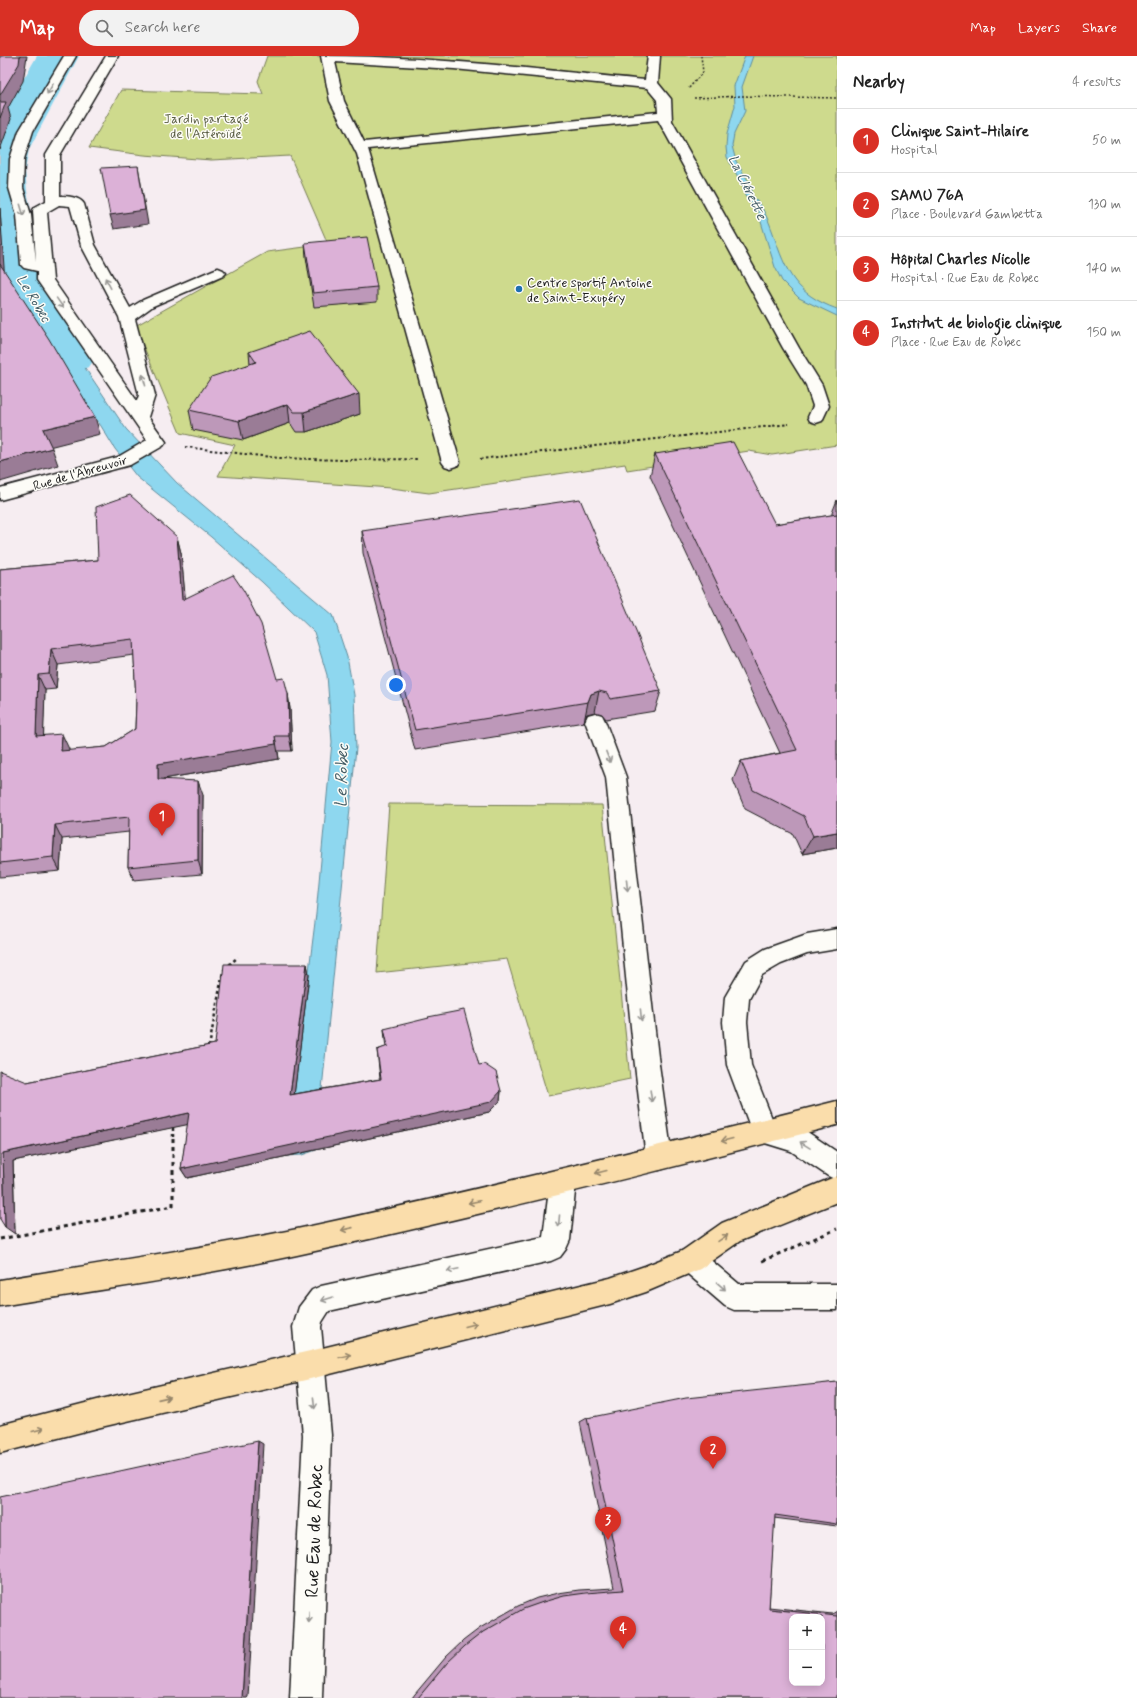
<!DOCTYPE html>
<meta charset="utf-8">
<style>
body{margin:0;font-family:Mynerve,sans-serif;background:#f2f2f2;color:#222}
.controls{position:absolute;right:12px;bottom:12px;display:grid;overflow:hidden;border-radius:8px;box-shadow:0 2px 10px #0003}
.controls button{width:36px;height:36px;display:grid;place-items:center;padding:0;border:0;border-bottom:1px solid #e0e0e0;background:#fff;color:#222;font:20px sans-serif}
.you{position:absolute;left:396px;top:629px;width:14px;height:14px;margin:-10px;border:3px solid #fff;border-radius:50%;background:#1a73e8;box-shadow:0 0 0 6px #1a73e833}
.badge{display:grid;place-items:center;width:26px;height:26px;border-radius:50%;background:#d93025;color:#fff;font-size:13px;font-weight:700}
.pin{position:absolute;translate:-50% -33px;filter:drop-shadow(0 1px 2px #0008)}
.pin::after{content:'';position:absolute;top:21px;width:14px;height:12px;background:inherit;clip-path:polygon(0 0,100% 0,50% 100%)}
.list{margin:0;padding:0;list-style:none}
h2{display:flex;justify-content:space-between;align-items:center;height:52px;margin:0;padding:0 16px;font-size:17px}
h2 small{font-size:13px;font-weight:400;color:#767676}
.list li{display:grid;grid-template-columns:26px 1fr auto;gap:12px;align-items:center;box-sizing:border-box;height:64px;padding:0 16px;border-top:1px solid #e0e0e0}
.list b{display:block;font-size:15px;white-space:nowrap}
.list p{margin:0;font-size:13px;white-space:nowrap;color:#767676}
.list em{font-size:13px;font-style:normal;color:#767676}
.icon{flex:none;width:22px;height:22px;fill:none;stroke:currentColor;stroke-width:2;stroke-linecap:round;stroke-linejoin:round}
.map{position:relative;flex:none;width:837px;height:1642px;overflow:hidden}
header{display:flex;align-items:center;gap:24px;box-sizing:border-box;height:56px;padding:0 20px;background:#d93025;color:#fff}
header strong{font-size:19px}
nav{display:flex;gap:22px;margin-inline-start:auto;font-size:14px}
.search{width:280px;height:36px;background:#f2f2f2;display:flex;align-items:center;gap:10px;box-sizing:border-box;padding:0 14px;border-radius:22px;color:#767676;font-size:15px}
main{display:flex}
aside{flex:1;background:#fff}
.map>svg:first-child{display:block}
.green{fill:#ceda8d;stroke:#757b54}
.water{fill:#8ed7ef;stroke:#608c9b}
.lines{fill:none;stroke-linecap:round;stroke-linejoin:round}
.river{fill:#8ed7ef;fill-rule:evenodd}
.minor-casing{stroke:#1c1c1c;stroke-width:3}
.major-casing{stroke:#1c1c1c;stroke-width:3}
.path-far3{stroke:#1c1c1c;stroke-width:1.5;stroke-dasharray:2 2;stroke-linecap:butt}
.path-far2{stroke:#1c1c1c;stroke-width:2;stroke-dasharray:2.5 2.5;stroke-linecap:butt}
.path-far1{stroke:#1c1c1c;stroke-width:2.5;stroke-dasharray:3 3;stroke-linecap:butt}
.path{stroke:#1c1c1c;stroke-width:3;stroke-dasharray:4 4;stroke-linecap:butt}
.minor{fill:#fdfcf7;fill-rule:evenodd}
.major{fill:#faddab;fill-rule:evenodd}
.wall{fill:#bd98b9;stroke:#1c1c1c;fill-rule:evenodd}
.shaded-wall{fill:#9a7c96;stroke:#1c1c1c}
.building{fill:#dcb1d7;stroke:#1c1c1c;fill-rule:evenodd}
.oneway{stroke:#989794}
.oneway2{stroke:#96866b}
.poi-dot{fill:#1f6fb2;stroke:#fdfcf7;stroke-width:1.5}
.labels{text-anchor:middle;stroke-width:3;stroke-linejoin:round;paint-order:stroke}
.far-park-label{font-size:13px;fill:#5a5e44;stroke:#fdfcf7}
.far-poi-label{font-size:13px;fill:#1c1c1c;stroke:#fdfcf7;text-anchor:start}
.far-street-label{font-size:13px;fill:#1c1c1c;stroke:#fdfcf7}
.far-water-label{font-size:14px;font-style:italic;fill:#445d66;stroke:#fdfcf7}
.water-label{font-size:17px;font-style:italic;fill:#445d66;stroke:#fdfcf7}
.near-street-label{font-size:19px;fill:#1c1c1c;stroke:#fdfcf7}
</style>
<header>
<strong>Map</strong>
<div class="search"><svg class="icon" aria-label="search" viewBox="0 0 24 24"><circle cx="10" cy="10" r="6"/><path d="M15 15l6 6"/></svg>Search here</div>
<nav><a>Map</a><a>Layers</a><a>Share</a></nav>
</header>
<main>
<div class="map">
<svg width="837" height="1642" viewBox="0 0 837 1642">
<rect width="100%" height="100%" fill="#f6edf1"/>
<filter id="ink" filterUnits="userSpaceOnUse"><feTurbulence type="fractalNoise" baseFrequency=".025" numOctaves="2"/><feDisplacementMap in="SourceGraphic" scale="8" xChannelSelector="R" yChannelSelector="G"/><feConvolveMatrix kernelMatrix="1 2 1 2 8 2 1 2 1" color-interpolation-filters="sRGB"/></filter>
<g filter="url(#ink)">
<g class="green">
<polygon points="267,0 837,0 837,389 772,399 749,395 627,414 625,408 429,437 391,432 218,420 235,389 180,377 135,270 267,196 328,188 290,100 211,104 144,99 89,92 121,34 263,38 258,25"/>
<polygon points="389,748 602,749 630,1023 548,1040 507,903 377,917"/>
</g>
<g class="water">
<polygon points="47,0 63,0 21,75 14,102 8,107 8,134 18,161 22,207 5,210 0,165 0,92 12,63"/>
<path d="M745 0H753L742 31 745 55 734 78 732 90 736 105 752 131V140C763 150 768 163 773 177 786 216 795 238 837 253V260L799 242 782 225 775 211 757 153 745 140 743 130 727 101 726 91 727 78 735 50 734 30Z"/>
<path d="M26 212C30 236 54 260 65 282L126 373 177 427 333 559 347 601 354 639 356 692 321 1043 319 1093 302 1099 286 1100 316 858 332 686 327 619 314 576 262 526 211 481 137 421 115 393 101 370 73 331 23 251 7 215Z"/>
</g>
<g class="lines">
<polygon class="river" points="37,0 79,0 29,93 25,114 27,135 37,184 43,220 97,299 89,311 70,316 51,311 0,231 0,63"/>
<defs>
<g id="minor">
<path d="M64 0H76L33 75 24 103 23 132 31 159 36 206 33 154 35 151 46 145V99L106 0H118L60 99V140C68 140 80 141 84 148L95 189 130 252 143 244 213 214 218 212 223 214 226 217 223 220 153 250 135 263 155 339 148 361 166 386 163 390 130 409 0 444V432L118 401 147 384 37 224V215L24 212 21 209 17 159 9 132 10 103 19 75ZM59 149 70 150 81 189 119 261 139 339 137 345 53 224 47 156Z"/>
<path d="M321 0C429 0 537 13 645 24L648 0H660L658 27 671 43 672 65 799 292 822 329 829 350 822 365 816 367 810 365 808 361 813 350 806 329 783 292 658 64 368 93 460 406 457 410 451 412 445 410 442 406 357 98 330 45ZM335 6 454 13 647 32 657 44 658 56 364 86 344 45Z"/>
<polygon points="595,657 602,659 605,665 626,721 658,1001 672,1102 668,1111 659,1114 650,1111 646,1102 634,1001 606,721 585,665 588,659"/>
<polygon points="837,873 837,893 807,898 781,908 762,919 749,943 747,966 751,1009 773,1065 806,1075 837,1096 837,1124 828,1120 791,1095 755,1084 727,1009 723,966 725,941 746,905 765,893 807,878"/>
<polygon points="563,1113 572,1117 576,1126 570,1184 566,1193 560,1201 551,1205 329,1255 322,1266 321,1271 331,1379 322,1642 290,1642 303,1379 293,1271 299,1251 312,1234 321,1230 543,1181 550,1126 554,1117"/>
<polygon points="691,1191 700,1195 739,1228 837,1228 837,1254 734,1254 725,1250 682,1213 678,1204 682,1195"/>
</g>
<g id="major">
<path d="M837 1045V1069C658 1115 478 1160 297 1199 199 1220 99 1234 0 1250V1224C99 1207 199 1193 297 1173 478 1134 657 1090 837 1045Z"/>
<polygon points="837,1120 837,1146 740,1185 700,1213 646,1236 610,1248 310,1323 101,1371 0,1397 0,1369 101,1343 310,1295 610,1222 645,1210 682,1195 722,1167"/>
</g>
</defs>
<use href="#minor" class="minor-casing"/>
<use href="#major" class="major-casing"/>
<g class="path-far3">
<polyline points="689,32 703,16 701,0"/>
<polyline points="694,42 741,40 837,42"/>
</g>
<g class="path-far2">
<polyline points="185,391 279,402 343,404 419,403"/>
<polyline points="480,403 789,368"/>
</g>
<g class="path-far1">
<polyline points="229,909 238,901"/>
<polyline points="209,991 223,915 225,913"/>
<polyline points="173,1072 173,1084"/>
</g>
<g class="path">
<polyline points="0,1183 173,1150 173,1083"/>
<polyline points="762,1205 837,1173"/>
</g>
<use href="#minor" class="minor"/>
<use href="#major" class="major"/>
</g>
<g class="wall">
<polygon points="305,187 377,231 377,246 314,251 306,201"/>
<polygon points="249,296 360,358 306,376 296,376 290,367 243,384 193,374 189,354 250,308"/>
<polygon points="655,398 775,468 832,459 832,457 837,444 837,792 802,798 793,778 745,753 733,724 741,705 780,697 650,420"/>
<polygon points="362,475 661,635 655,655 606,663 602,658 595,656 587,658 584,666 415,694 363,497"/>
<path d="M177 481 181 497 185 542 277 623 288 638 290 653 292 695H278L279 703 163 723 203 739 202 818 134 824 128 811 129 776 62 783 60 815 0 821V513L98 504ZM134 599 136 646 135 673 106 691 68 695 69 693 43 679 45 634 56 633 58 609Z"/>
<polygon points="307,908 309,919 294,1038 380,1023 377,994 386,991 385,984 384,973 479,1009 501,1035 500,1045 489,1056 187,1122 181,1113 188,1068 13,1105 15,1178 0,1163 27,1026 215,988"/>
<polygon points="837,1326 837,1470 774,1462 769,1551 832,1558 837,1555 837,1642 412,1642 415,1638 446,1601 463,1585 480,1572 518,1550 537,1542 558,1537 579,1534 614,1532 580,1366 587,1362"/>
</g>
<g class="shaded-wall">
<polygon points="20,0 27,0 23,25 8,52 11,63 0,94 0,39"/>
<polygon points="138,110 148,168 114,173 110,159"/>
<polygon points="0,152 5,226 0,212"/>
<polygon points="359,338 360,358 306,376 304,356"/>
<polygon points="288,348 290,367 243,384 239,365"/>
<polygon points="95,361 100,378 49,391 43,373"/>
<polygon points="52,392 58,409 0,426 0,406"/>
<polygon points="177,481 181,497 187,560 182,544"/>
<polygon points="51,593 58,609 56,633 49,618"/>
<polygon points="38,619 45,634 43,695 36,680"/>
<polygon points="599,635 595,656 587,658 584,666 588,646 591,638"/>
<polygon points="288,638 290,653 292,695 289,680"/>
<polygon points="62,678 69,693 68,710 61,695"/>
<polygon points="275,680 279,703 163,723 164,738 158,723 158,708"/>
<polygon points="198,725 203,739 202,818 198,804"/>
<polygon points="55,769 62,783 60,815 53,801"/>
<polygon points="837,776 837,792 802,798 813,780"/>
<polygon points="307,908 309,919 293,1048 290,1039"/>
<polygon points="501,1035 500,1045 489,1056 187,1122 181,1113"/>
<polygon points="189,1057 195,1067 13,1105 15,1178 5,1171 3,1097"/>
<polygon points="258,1385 263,1388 248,1641 247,1642 242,1642"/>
</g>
<g class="building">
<polygon points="0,0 20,0 19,8 0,39"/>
<polygon points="0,46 6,46 0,62"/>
<polygon points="138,110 145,154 110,159 101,112"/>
<polygon points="367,181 377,231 313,237 305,187"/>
<polygon points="0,208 49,283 95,361 43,373 52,392 0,406"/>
<polygon points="310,275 359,338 304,356 294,356 288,348 239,365 189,354 211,321 256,306 249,296"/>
<polygon points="733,386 775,468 837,458 837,776 813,780 804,760 753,734 741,705 797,694 655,398"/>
<path d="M130 439 177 481 182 544 233 519 244 535 261 568 277 623 284 622 288 638 289 680H275L276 688 158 708V723L198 725V804L128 811 129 761 55 769 53 801 0 807V513L98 504 96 451ZM133 583 136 646 135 673 106 691 61 695 62 678 36 680 38 619 49 618 51 593Z"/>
<polygon points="580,443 661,635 610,643 607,637 599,635 591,638 588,646 415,674 362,475"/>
<polygon points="224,908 307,908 290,1039 381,1023 377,994 388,990 384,973 429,962 428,961 464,954 479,1009 484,1008 496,1016 501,1035 491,1046 181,1113 189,1057 3,1097 5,1171 0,1163 0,1015 27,1026 215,988"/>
<path d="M837 1326V1468L775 1459 769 1553 837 1560V1642H418L447 1607 465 1590 483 1576 523 1553 543 1546 564 1540 586 1537 623 1534 587 1362 686 1342ZM792 1561H822V1627H792Z"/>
<polygon points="258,1385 242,1642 0,1642 0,1441"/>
</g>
<defs><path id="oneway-shaft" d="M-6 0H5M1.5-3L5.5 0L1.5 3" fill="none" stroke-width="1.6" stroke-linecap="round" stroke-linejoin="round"/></defs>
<g class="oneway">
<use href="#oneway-shaft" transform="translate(50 33) rotate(121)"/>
<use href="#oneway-shaft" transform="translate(22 154) rotate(74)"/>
<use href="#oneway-shaft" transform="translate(108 227) rotate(-118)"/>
<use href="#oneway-shaft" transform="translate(60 247) rotate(55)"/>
<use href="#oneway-shaft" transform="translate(144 324) rotate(-105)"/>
<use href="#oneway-shaft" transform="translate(608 701) rotate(69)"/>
<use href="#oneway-shaft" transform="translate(627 829) rotate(84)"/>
<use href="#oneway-shaft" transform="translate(641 959) rotate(84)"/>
<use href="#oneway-shaft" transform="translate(651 1040) rotate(82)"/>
<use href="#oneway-shaft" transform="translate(805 1089) rotate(-148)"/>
<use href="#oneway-shaft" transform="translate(559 1165) rotate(95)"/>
<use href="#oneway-shaft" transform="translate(453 1214) rotate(168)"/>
<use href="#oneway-shaft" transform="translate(721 1230) rotate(41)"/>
<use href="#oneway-shaft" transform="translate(327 1243) rotate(162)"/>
<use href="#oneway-shaft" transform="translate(314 1347) rotate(84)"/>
<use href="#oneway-shaft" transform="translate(309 1561) rotate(92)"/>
</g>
<g class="oneway2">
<use href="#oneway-shaft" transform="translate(727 1084) rotate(166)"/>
<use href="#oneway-shaft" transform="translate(601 1116) rotate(166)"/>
<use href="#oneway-shaft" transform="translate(474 1146) rotate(168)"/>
<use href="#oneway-shaft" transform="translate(347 1173) rotate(167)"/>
<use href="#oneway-shaft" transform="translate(723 1182) rotate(-35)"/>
<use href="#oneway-shaft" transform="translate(471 1269) rotate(-14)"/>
<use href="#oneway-shaft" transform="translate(345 1300) rotate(-14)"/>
<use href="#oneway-shaft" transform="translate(164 1342) rotate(-13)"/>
<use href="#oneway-shaft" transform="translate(38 1374) rotate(-15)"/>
</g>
</g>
<circle class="poi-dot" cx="519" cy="233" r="4"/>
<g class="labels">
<g class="far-park-label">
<text x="206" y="67">Jardin partagé<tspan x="206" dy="15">de l'Astéroïde</tspan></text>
</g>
<g class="far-poi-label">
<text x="527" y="231">Centre sportif Antoine<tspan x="527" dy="15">de Saint-Exupéry</tspan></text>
</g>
<g class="far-street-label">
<text transform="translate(80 416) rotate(-16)" y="5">Rue de l'Abreuvoir</text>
</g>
<g class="far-water-label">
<text transform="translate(748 131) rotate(64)" y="5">La Clérette</text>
<text transform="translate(34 242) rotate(59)" y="5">Le Robec</text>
</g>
<g class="water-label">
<text transform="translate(341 720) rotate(-88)" y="6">Le Robec</text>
</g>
<g class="near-street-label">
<text transform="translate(313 1475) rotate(-88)" y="7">Rue Eau de Robec</text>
</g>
</g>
</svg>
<div class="controls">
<button>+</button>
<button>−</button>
</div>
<div class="you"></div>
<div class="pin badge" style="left:162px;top:780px">1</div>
<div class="pin badge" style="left:713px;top:1413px">2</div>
<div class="pin badge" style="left:608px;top:1484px">3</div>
<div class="pin badge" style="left:623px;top:1593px">4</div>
</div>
<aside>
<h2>Nearby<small>4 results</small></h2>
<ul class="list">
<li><span class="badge">1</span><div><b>Clinique Saint-Hilaire</b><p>Hospital</p></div><em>50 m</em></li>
<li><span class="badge">2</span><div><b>SAMU 76A</b><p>Place · Boulevard Gambetta</p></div><em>130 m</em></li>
<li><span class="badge">3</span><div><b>Hôpital Charles Nicolle</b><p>Hospital · Rue Eau de Robec</p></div><em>140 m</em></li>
<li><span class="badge">4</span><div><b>Institut de biologie clinique</b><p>Place · Rue Eau de Robec</p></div><em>150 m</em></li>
</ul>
</aside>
</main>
